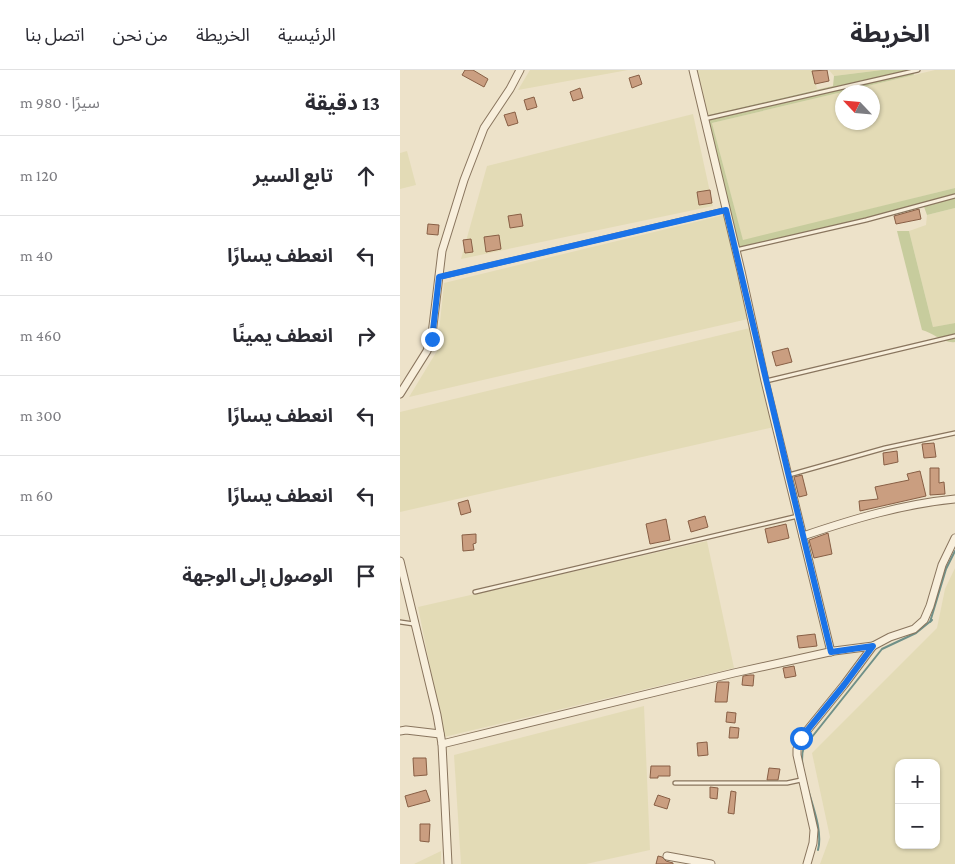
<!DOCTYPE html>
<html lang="ar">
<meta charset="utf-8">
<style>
body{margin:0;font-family:"Crimson Pro","Noto Sans Arabic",serif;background:#f7f7f7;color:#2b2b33;direction:rtl}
.controls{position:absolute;right:15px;bottom:15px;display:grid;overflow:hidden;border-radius:10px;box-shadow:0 1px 4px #0004}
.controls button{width:45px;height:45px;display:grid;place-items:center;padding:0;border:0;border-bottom:1px solid #e1e1e2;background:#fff;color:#2b2b33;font:25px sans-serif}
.compass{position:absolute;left:435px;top:15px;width:45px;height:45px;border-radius:50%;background:#fff;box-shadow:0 1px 4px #0004;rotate:296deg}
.stop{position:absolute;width:15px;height:15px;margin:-11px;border:4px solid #1a73e8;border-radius:50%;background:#fff}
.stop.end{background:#1a73e8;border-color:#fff;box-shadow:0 1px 5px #0008}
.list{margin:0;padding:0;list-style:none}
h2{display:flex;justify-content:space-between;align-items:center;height:65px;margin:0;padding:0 20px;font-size:21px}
h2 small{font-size:16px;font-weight:400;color:#7c7c81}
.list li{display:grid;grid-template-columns:32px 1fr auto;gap:15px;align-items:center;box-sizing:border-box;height:80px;padding:0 20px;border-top:1px solid #e1e1e2}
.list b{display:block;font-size:19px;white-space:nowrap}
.list em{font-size:16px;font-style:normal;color:#7c7c81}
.icon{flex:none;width:28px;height:28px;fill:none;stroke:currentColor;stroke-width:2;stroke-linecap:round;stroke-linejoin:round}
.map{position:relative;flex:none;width:555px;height:794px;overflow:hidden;direction:ltr}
header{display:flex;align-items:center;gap:30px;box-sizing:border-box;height:70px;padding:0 25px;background:#fff;border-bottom:1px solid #e1e1e2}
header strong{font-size:24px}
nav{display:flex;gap:28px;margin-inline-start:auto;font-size:18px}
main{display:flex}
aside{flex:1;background:#fff}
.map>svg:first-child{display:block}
.farmland{fill:#e3dbb6;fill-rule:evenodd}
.green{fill:#c7cc9d}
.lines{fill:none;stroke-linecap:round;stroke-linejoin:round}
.stream{stroke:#709088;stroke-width:2}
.building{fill:#ca9e80;stroke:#885f45}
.service-casing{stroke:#89755e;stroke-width:5.5}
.minor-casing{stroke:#89755e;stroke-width:9}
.service{stroke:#f8efdc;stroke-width:3}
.minor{stroke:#f8efdc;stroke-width:7}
.route{stroke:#1a73e8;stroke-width:6}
</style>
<header>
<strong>الخريطة</strong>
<nav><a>الرئيسية</a><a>الخريطة</a><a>من نحن</a><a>اتصل بنا</a></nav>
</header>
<main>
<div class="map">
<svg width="555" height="794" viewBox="0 0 555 794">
<rect width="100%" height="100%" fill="#ede2c9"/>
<g class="farmland">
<polygon points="130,0 228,0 118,20"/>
<polygon points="294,0 427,0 414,5 417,19 304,46"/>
<polygon points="429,0 482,0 434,6"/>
<path d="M535 0H555V118L343 171 312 53ZM442 22H472V52H442Z"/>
<polygon points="293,44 313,136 61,189 87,96"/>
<polygon points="7,81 16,115 0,119 0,83"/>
<polygon points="555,138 555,253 533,257 509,161 526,155 527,145"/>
<polygon points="328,144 336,179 348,249 9,327 37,281 44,213"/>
<polygon points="350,258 374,357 0,442 0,342"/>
<polygon points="307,471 334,598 44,667 18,537"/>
<path d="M555 498V794H420L430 767 412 683 537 558 545 519ZM499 693H536V775H499Z"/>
<polygon points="244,636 250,780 186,794 61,794 54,685"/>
<polygon points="41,781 41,794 14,794"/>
</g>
<g class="green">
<polygon points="482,0 512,0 514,5 312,53 343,170 555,118 555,138 527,145 523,134 336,179 304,46 433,16 434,6"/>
<path d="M497 161H509L533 257 555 253V272C545 274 533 263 522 260Z"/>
</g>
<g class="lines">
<path class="stream" d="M418 780C426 750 394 703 404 677L482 579 516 563 532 550 530 552 546 499 555 481"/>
</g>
<g class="building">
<polygon points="65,0 73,0 88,9 84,17 62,5"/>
<polygon points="427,0 429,11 415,14 412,1"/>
<polygon points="239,5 242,14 232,18 229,8"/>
<polygon points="180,18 183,28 173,31 170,22"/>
<polygon points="134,27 137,37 127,40 124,30"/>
<polygon points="115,42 118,53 108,56 104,45"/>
<polygon points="310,120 312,133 299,135 297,122"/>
<polygon points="519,139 521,149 496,154 494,146"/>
<polygon points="121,144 123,156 110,158 108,146"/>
<polygon points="28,154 39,155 38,165 27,164"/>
<polygon points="99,165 101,179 86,182 84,167"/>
<polygon points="71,169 73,182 65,183 63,170"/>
<polygon points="388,278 392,292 376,296 372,282"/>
<polygon points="534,373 536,387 524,388 522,374"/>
<polygon points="497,381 498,392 484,395 483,383"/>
<polygon points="530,398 539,398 539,413 544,412 545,424 530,425"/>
<polygon points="520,401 526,426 460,441 459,431 478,429 475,417 509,410 507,404"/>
<polygon points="402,405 407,425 399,427 394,407"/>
<polygon points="68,430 71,442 61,445 58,433"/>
<polygon points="305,446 308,457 291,462 288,451"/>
<polygon points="266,449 270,470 250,474 246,454"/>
<polygon points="386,454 389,468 368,473 365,459"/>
<polygon points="428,463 432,484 414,488 409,470"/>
<polygon points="76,464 76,473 73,474 74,480 63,481 62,465"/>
<polygon points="415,564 417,576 399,578 397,566"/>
<polygon points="394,596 396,606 385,608 383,598"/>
<polygon points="350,605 354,605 353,616 342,615 343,606"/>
<polygon points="318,612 329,612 327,632 315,632 317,613"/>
<polygon points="327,642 336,643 335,653 326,652"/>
<polygon points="330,657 339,658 338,668 329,668"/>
<polygon points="307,672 308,685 298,686 297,673"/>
<polygon points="13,688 26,688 27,705 14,706"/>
<polygon points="251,696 270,696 270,706 258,706 258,708 250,708"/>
<polygon points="369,698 380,699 378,710 367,710"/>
<polygon points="310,717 318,718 317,729 310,728"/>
<polygon points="26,720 30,731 8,737 5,726"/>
<polygon points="331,721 336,722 334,744 328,743"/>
<polygon points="258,725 270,729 267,739 254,735"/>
<polygon points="20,754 30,754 29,772 20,771"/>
<polygon points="258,786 262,787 266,791 273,793 273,794 256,794"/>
</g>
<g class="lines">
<defs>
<g id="service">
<polyline points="304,49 518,0"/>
<polyline points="336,180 466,150 555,126"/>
<polyline points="39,207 325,140"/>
<polyline points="366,311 555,266"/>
<polyline points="389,405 485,378 555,363"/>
<polyline points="75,522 398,446"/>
<polyline points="0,552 14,554"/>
<polyline points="275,713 387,713 401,710"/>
</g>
<g id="minor">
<polyline points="293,0 341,201 365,311 431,582"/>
<polyline points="0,324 27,281 32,264 42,181 64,110 84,58 110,19 120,0"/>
<path d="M403 466C453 449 503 434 555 429"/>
<polyline points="0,491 37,645 42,674 48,794"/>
<polyline points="0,661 6,660 40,664"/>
<polyline points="42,674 334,603 434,581 473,576 490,567 514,559 524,550 530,536 542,495 555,468"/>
<polyline points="267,786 311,794"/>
<polyline points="407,794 413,773 414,760 397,685 397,679 401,668 444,615 473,576"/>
</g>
</defs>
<use href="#service" class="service-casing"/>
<use href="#minor" class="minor-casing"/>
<use href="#service" class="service"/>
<use href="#minor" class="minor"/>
</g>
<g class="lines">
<path class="route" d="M32 269 39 207 326 140C361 287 395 435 431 582L473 576 444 615 401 668"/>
</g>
</svg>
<div class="controls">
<button>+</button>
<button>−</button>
</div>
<svg class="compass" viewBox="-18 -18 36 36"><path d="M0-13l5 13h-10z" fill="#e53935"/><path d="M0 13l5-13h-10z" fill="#7c7c81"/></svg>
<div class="stop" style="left:401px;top:668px"></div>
<div class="stop end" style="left:32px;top:269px"></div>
</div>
<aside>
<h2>13 دقيقة<small>سيرًا · 980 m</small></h2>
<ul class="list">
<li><svg class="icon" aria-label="ahead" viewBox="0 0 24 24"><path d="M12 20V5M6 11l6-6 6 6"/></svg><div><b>تابع السير</b></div><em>120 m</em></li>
<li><svg class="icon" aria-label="left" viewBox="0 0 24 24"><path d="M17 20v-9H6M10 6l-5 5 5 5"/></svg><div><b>انعطف يسارًا</b></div><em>40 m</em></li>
<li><svg class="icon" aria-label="right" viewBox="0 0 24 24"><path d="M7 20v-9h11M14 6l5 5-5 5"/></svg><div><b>انعطف يمينًا</b></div><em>460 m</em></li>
<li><svg class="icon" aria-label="left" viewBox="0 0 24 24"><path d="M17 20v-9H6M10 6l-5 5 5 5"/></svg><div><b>انعطف يسارًا</b></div><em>300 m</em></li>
<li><svg class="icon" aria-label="left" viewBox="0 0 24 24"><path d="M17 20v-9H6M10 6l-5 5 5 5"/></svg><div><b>انعطف يسارًا</b></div><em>60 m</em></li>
<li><svg class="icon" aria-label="arrive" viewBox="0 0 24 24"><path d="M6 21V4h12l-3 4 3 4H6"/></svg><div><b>الوصول إلى الوجهة</b></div></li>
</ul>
</aside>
</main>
